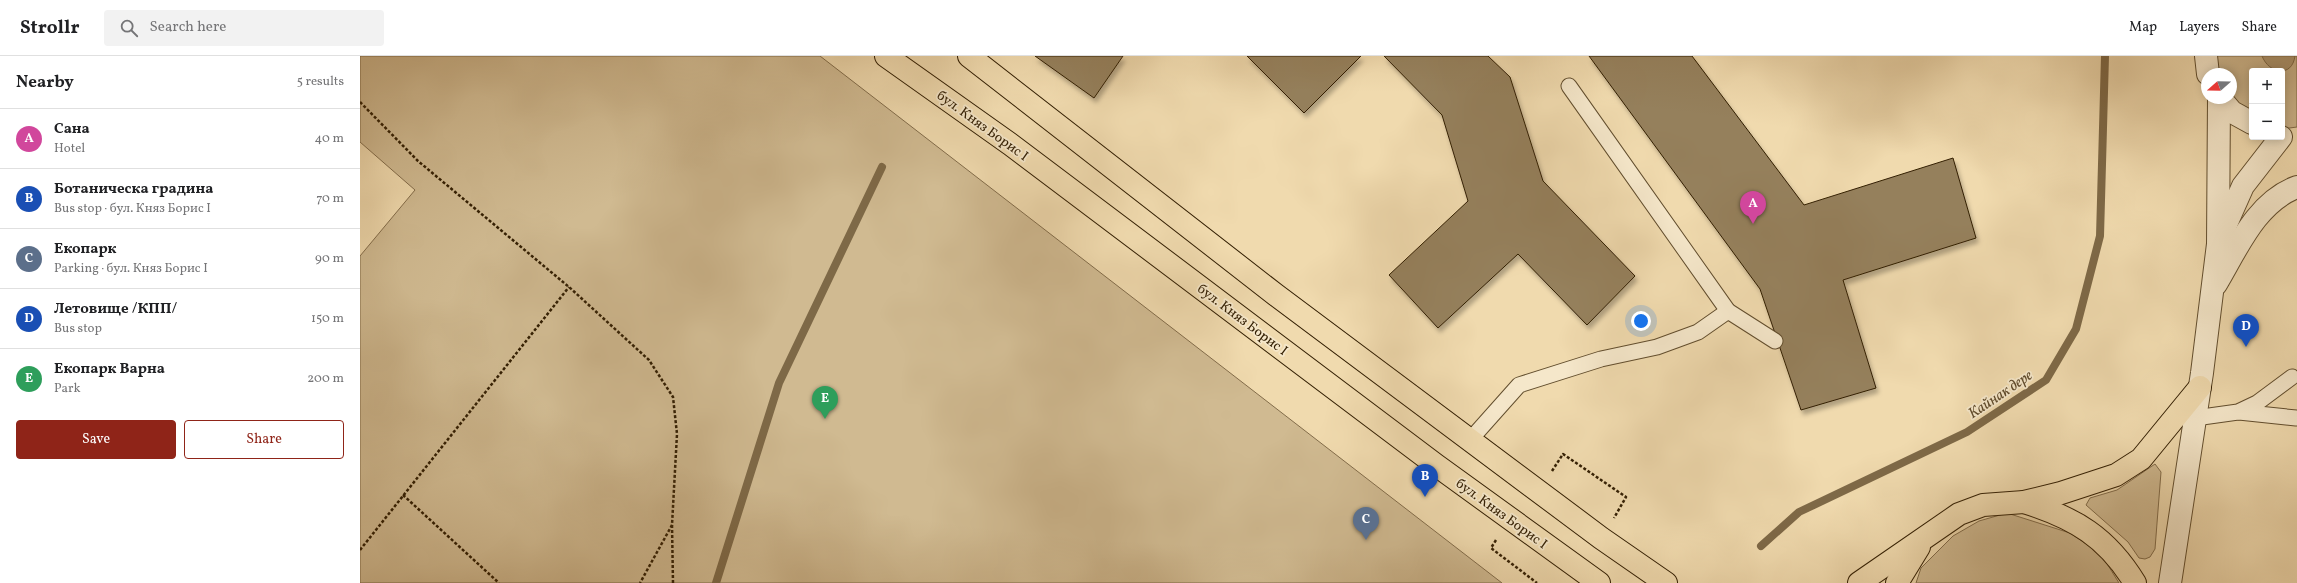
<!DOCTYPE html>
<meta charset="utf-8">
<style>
body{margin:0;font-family:Vollkorn,serif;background:#f2f2f2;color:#202124}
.controls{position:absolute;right:12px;top:12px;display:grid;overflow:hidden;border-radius:4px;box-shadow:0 2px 10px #0003}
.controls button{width:36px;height:36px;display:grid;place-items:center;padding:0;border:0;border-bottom:1px solid #e0e0e0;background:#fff;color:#202124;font:20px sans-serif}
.compass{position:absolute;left:1841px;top:12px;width:36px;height:36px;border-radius:50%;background:#fff;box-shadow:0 2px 10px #0003;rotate:250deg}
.you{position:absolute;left:1281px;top:265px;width:14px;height:14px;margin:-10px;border:3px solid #fff;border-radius:50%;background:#1a73e8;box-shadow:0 0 0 6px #1a73e833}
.badge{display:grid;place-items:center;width:26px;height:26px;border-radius:50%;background:#8f2418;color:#fff;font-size:13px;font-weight:700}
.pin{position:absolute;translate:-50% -33px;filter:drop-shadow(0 1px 2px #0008)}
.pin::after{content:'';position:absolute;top:21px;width:14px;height:12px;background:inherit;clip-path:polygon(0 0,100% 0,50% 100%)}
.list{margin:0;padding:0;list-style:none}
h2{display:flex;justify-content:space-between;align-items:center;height:52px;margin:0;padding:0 16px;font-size:17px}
h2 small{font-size:13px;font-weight:400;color:#757577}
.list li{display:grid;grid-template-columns:26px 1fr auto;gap:12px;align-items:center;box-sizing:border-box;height:60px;padding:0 16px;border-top:1px solid #e0e0e0}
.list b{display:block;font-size:15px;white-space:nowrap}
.list p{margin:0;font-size:13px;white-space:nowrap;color:#757577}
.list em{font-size:13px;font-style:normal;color:#757577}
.actions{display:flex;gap:8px;padding:12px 16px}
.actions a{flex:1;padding:9px 0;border:1px solid #8f2418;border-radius:4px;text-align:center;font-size:14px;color:#8f2418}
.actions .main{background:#8f2418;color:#fff}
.icon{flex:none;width:22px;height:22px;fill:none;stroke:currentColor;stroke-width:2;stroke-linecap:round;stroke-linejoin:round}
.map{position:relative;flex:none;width:1937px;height:527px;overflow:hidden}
header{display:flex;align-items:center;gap:24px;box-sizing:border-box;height:56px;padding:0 20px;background:#fff;border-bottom:1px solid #e0e0e0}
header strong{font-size:19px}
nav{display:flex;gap:22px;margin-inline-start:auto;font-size:14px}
.search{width:280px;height:36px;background:#f2f2f2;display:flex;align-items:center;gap:10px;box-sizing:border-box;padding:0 14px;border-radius:4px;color:#757577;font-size:15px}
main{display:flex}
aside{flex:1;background:#fff}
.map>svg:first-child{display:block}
.green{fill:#d0ba91;stroke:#826c4a}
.water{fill:#b09a74;stroke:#7e6947}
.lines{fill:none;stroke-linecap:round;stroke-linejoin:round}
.stream{stroke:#7e6947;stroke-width:8}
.building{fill:#95805c;stroke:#331f03;filter:url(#shadow)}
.service-casing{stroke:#624e2e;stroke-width:17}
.minor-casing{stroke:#624e2e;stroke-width:24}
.trunk-casing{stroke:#331f03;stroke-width:24}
.path{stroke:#331f03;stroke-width:2.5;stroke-dasharray:3 2;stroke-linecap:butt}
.service{stroke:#f5e7ca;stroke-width:15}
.minor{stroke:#f5e7ca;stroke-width:22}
.trunk{stroke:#f0daae;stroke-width:22}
.labels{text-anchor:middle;stroke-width:3.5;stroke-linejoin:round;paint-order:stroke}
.street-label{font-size:14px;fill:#331f03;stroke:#f5e7ca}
.water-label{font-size:15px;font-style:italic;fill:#5f4a2b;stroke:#f5e7ca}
</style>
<header>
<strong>Strollr</strong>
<div class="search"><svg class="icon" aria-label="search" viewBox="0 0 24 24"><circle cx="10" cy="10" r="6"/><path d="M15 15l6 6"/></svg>Search here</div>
<nav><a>Map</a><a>Layers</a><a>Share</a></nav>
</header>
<main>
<aside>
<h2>Nearby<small>5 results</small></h2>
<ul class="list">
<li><span class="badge" style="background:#d1479c">A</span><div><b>Сана</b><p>Hotel</p></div><em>40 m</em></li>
<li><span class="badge" style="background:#1a4fb4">B</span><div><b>Ботаническа градина</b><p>Bus stop · бул. Княз Борис I</p></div><em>70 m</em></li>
<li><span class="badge" style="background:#5c6f8a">C</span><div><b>Екопарк</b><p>Parking · бул. Княз Борис I</p></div><em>90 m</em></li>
<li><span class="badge" style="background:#1a4fb4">D</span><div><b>Летовище /КПП/</b><p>Bus stop</p></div><em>150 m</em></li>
<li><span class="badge" style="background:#2e9e5b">E</span><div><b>Екопарк Варна</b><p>Park</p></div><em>200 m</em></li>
</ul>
<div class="actions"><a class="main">Save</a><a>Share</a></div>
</aside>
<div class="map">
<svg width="1937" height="527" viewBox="0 0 1937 527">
<defs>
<filter id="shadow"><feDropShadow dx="2.5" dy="4.5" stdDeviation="2" flood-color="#0004"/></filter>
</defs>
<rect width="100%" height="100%" fill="#f0daae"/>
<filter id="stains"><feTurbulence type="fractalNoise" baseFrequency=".005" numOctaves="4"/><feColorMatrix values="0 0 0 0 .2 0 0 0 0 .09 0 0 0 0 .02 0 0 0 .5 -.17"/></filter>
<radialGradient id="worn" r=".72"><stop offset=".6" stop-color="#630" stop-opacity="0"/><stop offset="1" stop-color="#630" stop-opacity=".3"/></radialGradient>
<g class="green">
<polygon points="0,0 460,0 1142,527 0,527 0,200 55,134 0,86"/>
<polygon points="1846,0 1937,0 1937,71 1922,73 1922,15 1892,15 1892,67 1871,42 1871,18 1848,18"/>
<polygon points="1795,408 1801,416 1795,493 1790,501 1785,503 1779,502 1768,486 1726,449 1730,442 1757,434"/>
<polygon points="1647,457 1710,477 1741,498 1759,527 1556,527 1561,512 1593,480 1619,465"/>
</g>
<path class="water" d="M1902 0H1935C1932 22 1909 18 1902 0Z"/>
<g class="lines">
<g class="stream">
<polyline points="1401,490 1439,456 1607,376 1686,324 1716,273 1740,180 1745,0"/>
<polyline points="356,527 419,327 522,111"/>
</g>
</g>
<g class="building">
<polygon points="675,0 763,0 734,42"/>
<polygon points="887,0 1001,0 944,57"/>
<polygon points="1024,0 1128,0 1150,21 1183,125 1275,220 1227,269 1158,198 1078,272 1029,219 1108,145 1082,59"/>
<polygon points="1229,0 1332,0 1444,149 1593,102 1616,182 1483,224 1516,332 1441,354 1400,233"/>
</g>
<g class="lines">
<defs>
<g id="service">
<polyline points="1209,30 1368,255"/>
<polyline points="1879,356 1936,362"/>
<polyline points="1835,362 1878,356 1897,347 1932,321"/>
<polyline points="1110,384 1159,329 1241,303 1297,291 1338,276 1368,255 1415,285"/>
</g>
<g id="minor">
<polyline points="1846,0 1848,18"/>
<polyline points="1860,42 1872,56 1892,67"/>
<polyline points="1863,175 1883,130 1921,81"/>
<path d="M1856 228C1877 193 1896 146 1937 131"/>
<polyline points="1810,527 1842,317 1858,188 1859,42"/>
</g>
<g id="trunk">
<polyline points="526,0 650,88 1076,409 1239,527"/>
<polyline points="609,0 916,239 1241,482 1306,527"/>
<path d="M1664 446C1715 462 1747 481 1775 527"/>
<polyline points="1499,527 1599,458 1623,449 1664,446 1701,437 1756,419 1781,403 1840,331"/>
<polyline points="1537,527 1559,491"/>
</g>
</defs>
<use href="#service" class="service-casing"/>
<use href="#minor" class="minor-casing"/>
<use href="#trunk" class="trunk-casing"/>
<g class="path">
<polyline points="0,46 58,105 209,231 289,304 313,341 317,378 312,469 280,527"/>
<polyline points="1192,415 1203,398 1266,441 1254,462"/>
<polyline points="43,439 139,527"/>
<polyline points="312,469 313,527"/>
<polyline points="1136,484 1131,492 1177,527"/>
<polyline points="0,494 209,231"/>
</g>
<use href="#service" class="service"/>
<use href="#minor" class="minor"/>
<use href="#trunk" class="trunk"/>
</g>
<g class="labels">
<g class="street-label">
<text transform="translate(623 69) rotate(36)" y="5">бул. Княз Борис I</text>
<text transform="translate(883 263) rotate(37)" y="5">бул. Княз Борис I</text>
<text transform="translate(1142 457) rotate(36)" y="5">бул. Княз Борис I</text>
</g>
<g class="water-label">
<text transform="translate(1640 338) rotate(-34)" y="5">Кайнак дере</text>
</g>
</g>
<rect width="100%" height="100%" filter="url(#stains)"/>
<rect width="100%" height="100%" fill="url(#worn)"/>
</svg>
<div class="controls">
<button>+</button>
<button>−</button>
</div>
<svg class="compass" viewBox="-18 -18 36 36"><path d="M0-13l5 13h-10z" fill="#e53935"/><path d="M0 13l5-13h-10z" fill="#757577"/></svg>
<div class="you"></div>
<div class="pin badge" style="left:1393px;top:168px;background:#d1479c">A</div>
<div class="pin badge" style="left:1065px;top:441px;background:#1a4fb4">B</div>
<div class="pin badge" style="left:1006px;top:484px;background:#5c6f8a">C</div>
<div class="pin badge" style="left:1886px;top:291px;background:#1a4fb4">D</div>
<div class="pin badge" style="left:465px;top:363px;background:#2e9e5b">E</div>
</div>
</main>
